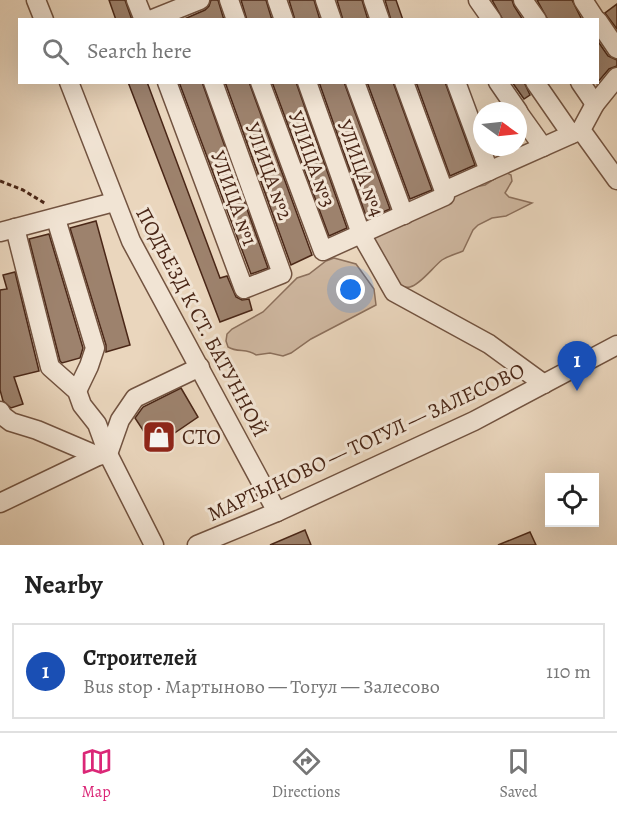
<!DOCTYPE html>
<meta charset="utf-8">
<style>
body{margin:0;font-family:Alegreya,serif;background:#f6f6f6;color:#222}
.controls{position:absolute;right:18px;bottom:18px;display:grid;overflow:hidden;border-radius:0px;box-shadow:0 6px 24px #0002}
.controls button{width:54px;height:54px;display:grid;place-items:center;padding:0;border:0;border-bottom:2px solid #e0e0e0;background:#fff;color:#222;font:30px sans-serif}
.compass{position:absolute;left:473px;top:102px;width:54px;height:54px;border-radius:50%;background:#fff;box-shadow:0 6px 24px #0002;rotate:105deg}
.you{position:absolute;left:351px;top:290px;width:21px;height:21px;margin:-15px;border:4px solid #fff;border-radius:50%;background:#1a73e8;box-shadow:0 0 0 9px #1a73e833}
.badge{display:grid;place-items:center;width:39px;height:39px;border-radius:50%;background:#db2777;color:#fff;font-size:20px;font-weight:700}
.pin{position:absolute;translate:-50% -50px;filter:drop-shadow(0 2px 3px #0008)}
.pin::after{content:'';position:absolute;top:32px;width:21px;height:18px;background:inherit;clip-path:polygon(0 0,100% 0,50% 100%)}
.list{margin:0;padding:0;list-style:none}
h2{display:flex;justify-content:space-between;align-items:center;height:78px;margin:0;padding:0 24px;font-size:26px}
h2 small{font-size:20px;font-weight:400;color:#767676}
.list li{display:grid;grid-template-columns:39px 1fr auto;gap:18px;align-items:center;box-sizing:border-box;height:96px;margin:0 12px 12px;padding:0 12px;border:2px solid #e0e0e0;border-radius:0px}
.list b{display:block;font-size:22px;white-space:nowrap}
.list p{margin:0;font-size:20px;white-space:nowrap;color:#767676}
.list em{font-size:20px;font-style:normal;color:#767676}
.icon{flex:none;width:33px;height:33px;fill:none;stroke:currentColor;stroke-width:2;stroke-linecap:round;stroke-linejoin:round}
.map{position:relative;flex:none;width:617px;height:545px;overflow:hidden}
.search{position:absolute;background:#fff;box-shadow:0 6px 24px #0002;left:18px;right:18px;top:18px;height:66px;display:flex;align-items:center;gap:15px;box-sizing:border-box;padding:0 21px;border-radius:0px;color:#767676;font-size:22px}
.sheet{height:186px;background:#fff}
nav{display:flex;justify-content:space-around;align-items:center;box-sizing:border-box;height:84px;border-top:2px solid #e0e0e0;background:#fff;font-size:16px;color:#767676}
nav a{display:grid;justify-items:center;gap:3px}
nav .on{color:#db2777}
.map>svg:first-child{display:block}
.green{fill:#cfb8a1;stroke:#8c705c;stroke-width:1.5}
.building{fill:#9d826d;stroke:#4a2717;stroke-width:1.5}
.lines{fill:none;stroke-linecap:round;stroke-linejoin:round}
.minor-casing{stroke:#725340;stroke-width:21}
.path{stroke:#4a2717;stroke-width:3;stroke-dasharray:4.5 3;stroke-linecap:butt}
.minor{stroke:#f1e4d4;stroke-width:18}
.labels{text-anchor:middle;stroke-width:6;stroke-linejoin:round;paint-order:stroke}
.street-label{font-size:21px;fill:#4a2717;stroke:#f1e4d4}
.poi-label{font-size:21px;fill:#4a2717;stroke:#f1e4d4;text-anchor:start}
</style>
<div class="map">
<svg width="617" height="545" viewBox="0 0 617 545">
<rect width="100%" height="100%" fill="#ead6bd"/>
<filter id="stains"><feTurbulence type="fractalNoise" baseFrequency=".00333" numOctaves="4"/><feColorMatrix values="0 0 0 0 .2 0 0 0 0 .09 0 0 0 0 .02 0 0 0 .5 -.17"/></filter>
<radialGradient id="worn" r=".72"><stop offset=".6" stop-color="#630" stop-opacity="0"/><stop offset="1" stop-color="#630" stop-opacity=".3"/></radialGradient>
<g class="green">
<path d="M505 172 511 175 512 181 505 193 509 197 532 203 506 216 492 218 478 225 473 230 463 251C456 254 448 256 442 260 433 267 420 285 410 287 391 291 379 251 374 238L422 213 442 207 457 192 465 189 485 185Z"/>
<path d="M334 258 356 264 374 289 376 305 311 339 291 353 283 356 270 353 256 355C247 348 238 353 228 347L226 341 227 334 232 329 263 312 297 278 309 274 326 261Z"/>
</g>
<g class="building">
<polygon points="109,0 125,0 132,20 116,20"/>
<polygon points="211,0 218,0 224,20 182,20 205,10 209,6"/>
<polygon points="241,0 266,0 272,20 247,20"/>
<polygon points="289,0 314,0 320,20 295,20"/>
<polygon points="337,0 362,0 368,20 343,20"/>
<polygon points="385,0 396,0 403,20 391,20"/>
<polygon points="492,0 512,0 514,6 523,20 503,20"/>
<polygon points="537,0 572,0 582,20 548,20"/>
<polygon points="617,4 617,29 605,13"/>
<polygon points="597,40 608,56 617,60 617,66 609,69 597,83"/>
<polygon points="128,82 147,82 220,278 227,276 236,297 242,300 249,299 252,310 220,322"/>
<polygon points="179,82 202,82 268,268 251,274"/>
<polygon points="225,82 249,82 312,255 291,265"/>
<polygon points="272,82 296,82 347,228 329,236"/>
<polygon points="319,82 344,82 390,209 367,219"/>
<polygon points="367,82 393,82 432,190 410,199"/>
<polygon points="416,82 445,82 475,165 450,176"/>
<polygon points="512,82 524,82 530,95 524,99"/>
<polygon points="96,221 130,345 106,352 106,345 70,228"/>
<polygon points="49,234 83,348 80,358 62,363 60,361 29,239"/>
<polygon points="15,272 39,371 14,377 23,404 11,408 3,401 0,390 0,290 7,289 3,275"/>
<polygon points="181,388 198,417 154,447 135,418 143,407"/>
<polygon points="305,530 311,545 270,545"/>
<polygon points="530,532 536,545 498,545"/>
</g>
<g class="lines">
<defs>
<g id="minor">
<polyline points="36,0 44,20"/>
<polyline points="136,0 144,20"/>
<polyline points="229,0 236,20"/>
<polyline points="277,0 284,20"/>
<polyline points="325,0 332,20"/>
<polyline points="373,0 380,20"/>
<polyline points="478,0 492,20"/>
<polyline points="523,0 537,20"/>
<polyline points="583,0 596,20"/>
<polyline points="150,20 200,0"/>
<polyline points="598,21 617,49"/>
<polyline points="617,77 595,104 581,130 617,180"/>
<polyline points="69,82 131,241 277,512"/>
<polyline points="167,82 244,289 282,274 213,82"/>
<polyline points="260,82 323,251 445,196 444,191 581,130"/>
<polyline points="307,82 361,234 394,292 489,344 544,384"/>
<polyline points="355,82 404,215"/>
<polyline points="404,82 444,191"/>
<polyline points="456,82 489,171"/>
<polyline points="498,82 518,111"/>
<polyline points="535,82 571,134"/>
<polyline points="580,82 595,104"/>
<polyline points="518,112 543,147"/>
<polyline points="56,219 95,348 89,366 77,391"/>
<polyline points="15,228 50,367 77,391 82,405 97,424 108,454"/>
<polyline points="0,232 114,202"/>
<polyline points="0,411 3,416 11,422 37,430 98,456"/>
<polyline points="108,454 120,420 135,398 200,367"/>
<polyline points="0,503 98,456 108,454 154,545"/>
<polyline points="197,545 277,512 474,421 617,345"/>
</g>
</defs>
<use href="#minor" class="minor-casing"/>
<polyline class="path" points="0,181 23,190 46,204"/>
<use href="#minor" class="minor"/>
</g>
<defs>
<symbol id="shop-square" viewBox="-11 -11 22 22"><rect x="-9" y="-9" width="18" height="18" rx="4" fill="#8f2418" stroke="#f1e4d4"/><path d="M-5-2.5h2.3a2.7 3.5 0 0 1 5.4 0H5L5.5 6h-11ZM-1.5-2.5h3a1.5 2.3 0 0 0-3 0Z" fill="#fff"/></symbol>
</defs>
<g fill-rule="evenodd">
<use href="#shop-square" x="140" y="418" width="38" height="38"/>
</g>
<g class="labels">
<g class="street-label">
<text transform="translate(312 159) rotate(70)" y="7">УЛИЦА №3</text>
<text transform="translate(361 168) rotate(70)" y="7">УЛИЦА №4</text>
<text transform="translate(269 171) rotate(70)" y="7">УЛИЦА №2</text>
<text transform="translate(234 198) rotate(70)" y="7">УЛИЦА №1</text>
<text transform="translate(202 322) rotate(62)" y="7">ПОДЪЕЗД К СТ. БАТУННОЙ</text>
<text transform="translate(366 442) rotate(-25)" y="7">МАРТЫНОВО — ТОГУЛ — ЗАЛЕСОВО</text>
</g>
<g class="poi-label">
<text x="182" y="444">СТО</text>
</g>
</g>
<rect width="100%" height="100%" filter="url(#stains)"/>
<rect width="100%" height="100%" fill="url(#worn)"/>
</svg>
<div class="controls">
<button><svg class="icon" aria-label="locate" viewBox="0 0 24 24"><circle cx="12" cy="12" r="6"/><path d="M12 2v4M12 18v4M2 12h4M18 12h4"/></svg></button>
</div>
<svg class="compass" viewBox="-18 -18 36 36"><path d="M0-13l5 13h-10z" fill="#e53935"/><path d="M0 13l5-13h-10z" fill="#767676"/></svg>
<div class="you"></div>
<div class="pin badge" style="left:577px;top:391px;background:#1a4fb4">1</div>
<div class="search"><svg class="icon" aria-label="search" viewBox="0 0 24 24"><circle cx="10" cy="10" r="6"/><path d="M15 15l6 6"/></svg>Search here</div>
</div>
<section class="sheet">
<h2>Nearby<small></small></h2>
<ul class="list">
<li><span class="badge" style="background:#1a4fb4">1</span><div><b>Строителей</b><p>Bus stop · Мартыново — Тогул — Залесово</p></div><em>110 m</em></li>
</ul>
</section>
<nav>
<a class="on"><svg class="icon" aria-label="map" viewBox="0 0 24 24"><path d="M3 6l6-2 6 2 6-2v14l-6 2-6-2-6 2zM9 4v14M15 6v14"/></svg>Map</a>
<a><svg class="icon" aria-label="directions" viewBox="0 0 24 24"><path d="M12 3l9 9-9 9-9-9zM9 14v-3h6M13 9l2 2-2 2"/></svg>Directions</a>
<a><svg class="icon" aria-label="saved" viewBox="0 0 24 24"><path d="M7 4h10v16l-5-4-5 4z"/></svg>Saved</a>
</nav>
